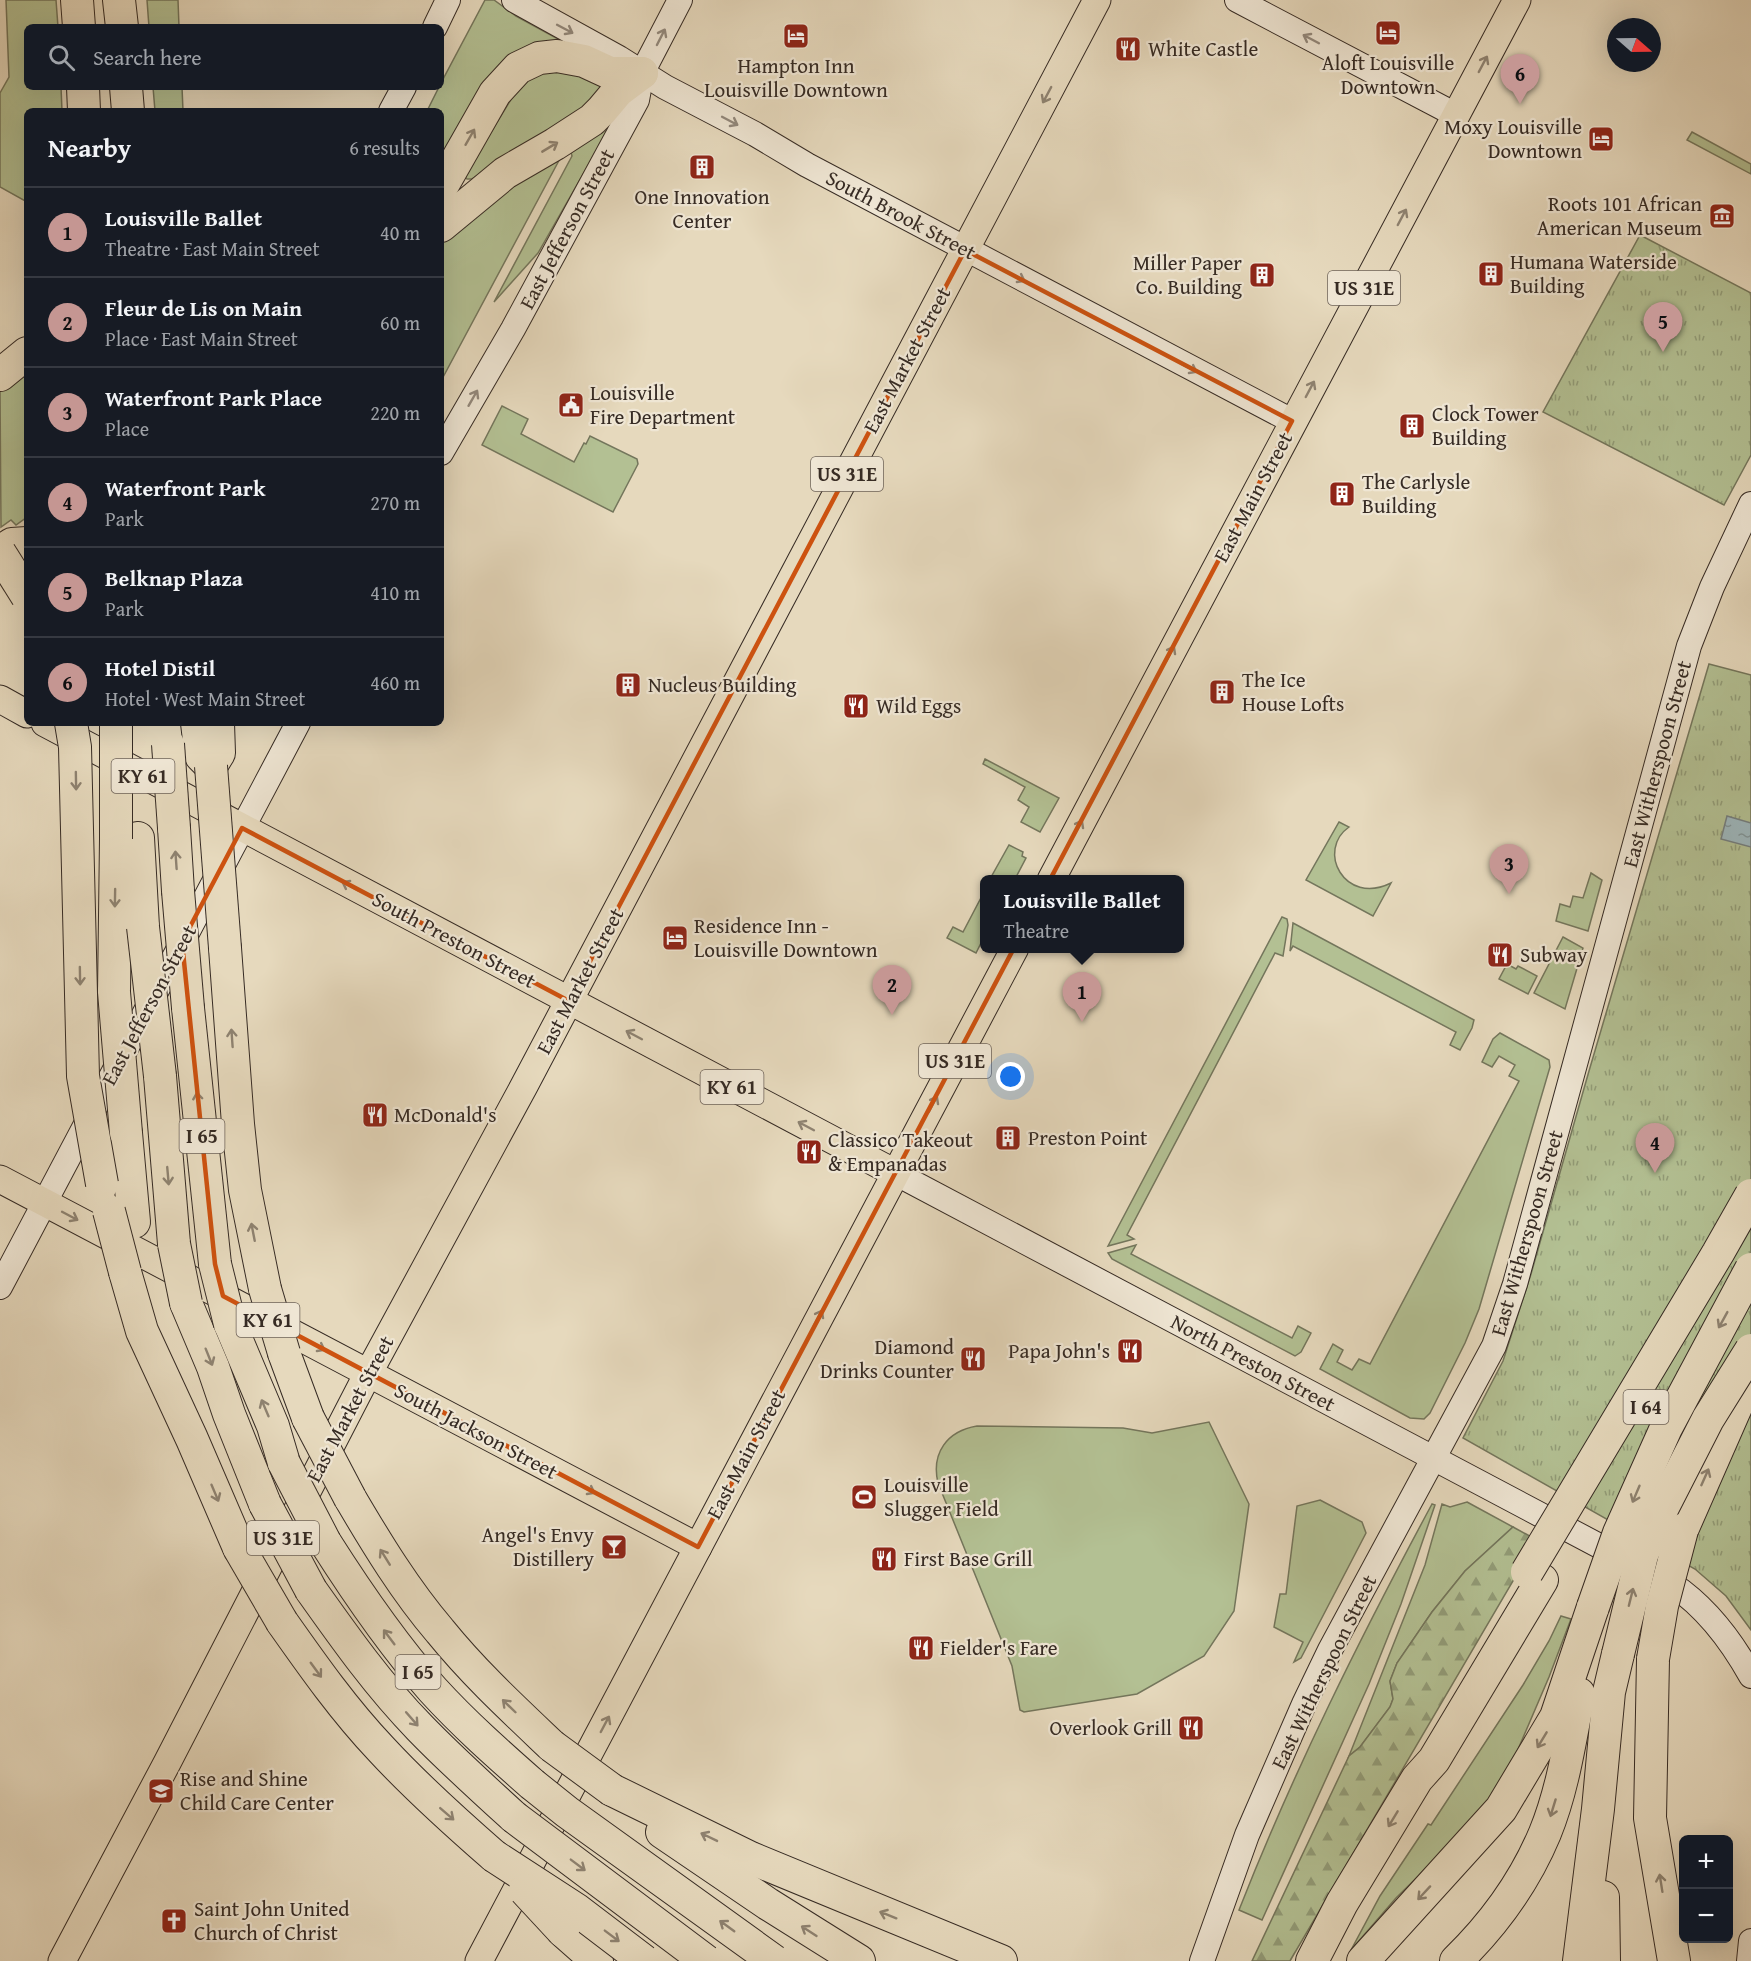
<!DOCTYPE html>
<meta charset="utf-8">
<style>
body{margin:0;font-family:"Gentium Book Plus",serif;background:#242831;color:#f1f3f6}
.controls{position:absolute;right:18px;bottom:18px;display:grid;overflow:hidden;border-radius:9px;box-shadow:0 6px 24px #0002}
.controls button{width:54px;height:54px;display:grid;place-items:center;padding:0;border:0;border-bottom:2px solid #363941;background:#171b24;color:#f1f3f6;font:30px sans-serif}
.compass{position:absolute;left:1607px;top:18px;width:54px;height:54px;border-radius:50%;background:#171b24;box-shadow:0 6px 24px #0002;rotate:110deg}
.you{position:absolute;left:1011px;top:1077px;width:21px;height:21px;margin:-15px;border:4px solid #fff;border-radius:50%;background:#1a73e8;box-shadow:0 0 0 9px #1a73e833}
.badge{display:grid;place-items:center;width:39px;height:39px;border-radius:50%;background:#c59692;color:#111;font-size:20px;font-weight:700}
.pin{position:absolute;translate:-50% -50px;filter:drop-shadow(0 2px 3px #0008)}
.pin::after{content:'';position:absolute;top:32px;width:21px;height:18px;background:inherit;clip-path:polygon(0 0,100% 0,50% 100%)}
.popup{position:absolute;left:980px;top:875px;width:204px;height:78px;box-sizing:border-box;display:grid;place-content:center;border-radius:9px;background:#171b24;filter:drop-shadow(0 2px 4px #0005);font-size:20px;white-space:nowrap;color:#9ea1a6}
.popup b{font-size:22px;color:#f1f3f6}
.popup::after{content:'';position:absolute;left:50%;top:100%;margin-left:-12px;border:12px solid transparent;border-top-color:#171b24}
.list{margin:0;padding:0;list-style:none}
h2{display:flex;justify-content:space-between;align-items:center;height:78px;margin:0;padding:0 24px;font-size:26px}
h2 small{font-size:20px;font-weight:400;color:#9ea1a6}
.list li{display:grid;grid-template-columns:39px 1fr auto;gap:18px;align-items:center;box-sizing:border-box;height:90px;padding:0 24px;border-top:2px solid #363941}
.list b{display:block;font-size:22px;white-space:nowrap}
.list p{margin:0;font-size:20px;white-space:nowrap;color:#9ea1a6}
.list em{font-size:20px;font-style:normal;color:#9ea1a6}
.icon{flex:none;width:33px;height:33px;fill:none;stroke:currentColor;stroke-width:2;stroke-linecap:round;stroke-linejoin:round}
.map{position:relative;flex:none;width:1751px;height:1961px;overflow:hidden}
.search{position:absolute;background:#171b24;box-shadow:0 6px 24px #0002;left:24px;top:24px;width:420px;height:66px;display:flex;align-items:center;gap:15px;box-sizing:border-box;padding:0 21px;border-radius:9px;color:#9ea1a6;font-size:22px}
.panel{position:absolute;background:#171b24;box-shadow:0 6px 24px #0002;left:24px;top:108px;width:420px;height:618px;border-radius:9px}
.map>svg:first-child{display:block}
.green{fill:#b3c093;stroke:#74765c;stroke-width:1.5}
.forest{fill:url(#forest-firs);stroke:#74765c;stroke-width:1.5}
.park{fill:url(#park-tufts);stroke:#74765c;stroke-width:1.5}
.water{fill:url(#water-ripples);stroke:#747f80;stroke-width:1.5}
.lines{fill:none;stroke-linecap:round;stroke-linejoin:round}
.secondary-casing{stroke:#362b24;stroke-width:26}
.primary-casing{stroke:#362b24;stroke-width:29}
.highway-casing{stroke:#362b24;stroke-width:34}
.secondary{stroke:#efe6d4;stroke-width:24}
.primary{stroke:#e6d9bd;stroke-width:27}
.highway{stroke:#e6d9bd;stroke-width:32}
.highway-bridge-casing{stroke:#362b24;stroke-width:34;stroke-linecap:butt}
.highway-bridge{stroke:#e6d9bd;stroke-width:32}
.oneway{stroke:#92887c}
.oneway2{stroke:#8e8270}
.marked{fill:none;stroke:#cd5210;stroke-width:4.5;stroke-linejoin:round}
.labels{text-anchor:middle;stroke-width:4.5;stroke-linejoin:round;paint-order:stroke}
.shield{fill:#efe6d4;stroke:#6e6359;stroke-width:1.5}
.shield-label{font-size:20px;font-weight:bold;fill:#362b24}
.poi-label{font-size:21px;fill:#362b24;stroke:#efe6d4;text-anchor:start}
.street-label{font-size:21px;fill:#362b24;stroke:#efe6d4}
</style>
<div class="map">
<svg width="1751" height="1961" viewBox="0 0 1751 1961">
<defs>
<pattern id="forest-firs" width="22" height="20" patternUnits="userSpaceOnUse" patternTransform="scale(1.5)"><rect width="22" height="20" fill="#b3c093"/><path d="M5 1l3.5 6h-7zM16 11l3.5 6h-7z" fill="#929c78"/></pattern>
<pattern id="park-tufts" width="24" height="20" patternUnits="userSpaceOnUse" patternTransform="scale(1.5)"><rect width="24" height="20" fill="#b3c093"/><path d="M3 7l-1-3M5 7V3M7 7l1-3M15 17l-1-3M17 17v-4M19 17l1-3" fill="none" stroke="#929c78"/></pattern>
<pattern id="water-ripples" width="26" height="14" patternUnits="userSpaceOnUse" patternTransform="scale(1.5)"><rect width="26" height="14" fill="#9db7bd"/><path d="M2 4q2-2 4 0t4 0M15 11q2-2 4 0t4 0" fill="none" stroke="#819599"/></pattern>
</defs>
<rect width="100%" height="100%" fill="#e6d9bd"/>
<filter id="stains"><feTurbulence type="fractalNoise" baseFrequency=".00333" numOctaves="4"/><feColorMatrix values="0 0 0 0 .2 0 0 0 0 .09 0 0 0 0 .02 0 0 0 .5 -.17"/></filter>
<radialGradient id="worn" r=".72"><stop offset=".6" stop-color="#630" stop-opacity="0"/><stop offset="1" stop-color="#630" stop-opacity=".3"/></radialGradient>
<g class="green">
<polygon points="6,0 56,0 58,27 27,27 27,87 61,87 62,111 27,111 27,202 0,187 0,93 9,77"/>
<polygon points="147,0 178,0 179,27 149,27"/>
<polygon points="485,0 494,0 516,16 582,52 513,56 493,72 441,164 441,111 427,111 439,87 441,87 441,83"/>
<polygon points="543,67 604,82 584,112 472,179 467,179 464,176 521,83"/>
<polygon points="153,87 182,87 183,111 155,111"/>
<polygon points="618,113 538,253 494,302 572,156 570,149"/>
<polygon points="1692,132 1751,164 1751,174 1687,140"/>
<polygon points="563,153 441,381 441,241 487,201"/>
<polygon points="27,364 27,517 16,525 11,520 1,527 0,387"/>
<polygon points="502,406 528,419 521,434 574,462 584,443 586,444 590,436 637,459 638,464 613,512 482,445"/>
<polygon points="985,759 1059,798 1040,832 1021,822 1029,807 1018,800 1025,787 983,764"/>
<path d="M1339 822 1349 827C1316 850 1344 906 1391 883L1373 916 1306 880Z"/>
<polygon points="1009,845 1023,852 1022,856 1026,858 1015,879 990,879"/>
<polygon points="1591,873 1602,880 1588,931 1556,921 1560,904 1570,907 1573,896 1583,898"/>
<polygon points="983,894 984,895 984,937 976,953 947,938 953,927 963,932"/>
<polygon points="1282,917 1287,919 1288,925 1283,956 1275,953 1127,1235 1134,1239 1108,1246"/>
<polygon points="1293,923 1474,1020 1472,1028 1460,1050 1450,1045 1456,1032 1293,946 1290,951"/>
<polygon points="1563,937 1583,948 1565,1009 1534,993"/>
<polygon points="1507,964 1516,969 1518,966 1537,976 1528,994 1499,979"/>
<polygon points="1500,1033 1549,1060 1550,1067 1479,1309 1465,1343 1430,1413 1424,1419 1410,1418 1320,1369 1333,1344 1343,1350 1337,1362 1352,1370 1359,1359 1370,1364 1519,1081 1509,1076 1515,1065 1499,1056 1492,1067 1482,1062 1493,1039"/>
<polygon points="1136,1245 1131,1254 1292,1338 1298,1326 1311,1333 1301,1352 1295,1356 1112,1259 1108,1253"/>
<path d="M1209 1422 1249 1504 1234 1611 1204 1656 1137 1694 1024 1712 1020 1710 1012 1666 938 1483C931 1453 947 1431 977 1426L1123 1428 1152 1433Z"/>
<polygon points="1320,1500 1362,1522 1366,1533 1301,1658 1294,1662 1303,1642 1274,1627 1280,1594 1286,1594 1297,1506"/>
<polygon points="1467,1502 1513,1527 1465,1571 1432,1612 1397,1663 1390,1681 1393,1699 1390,1707 1360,1747 1349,1756 1425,1565 1442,1504 1450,1507"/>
<path d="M1432 1504 1435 1505 1401 1604 1369 1684 1262 1920 1239 1910C1294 1770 1361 1636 1432 1504Z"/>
<polygon points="1561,1616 1571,1619 1549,1677 1510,1768 1481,1811 1450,1845 1396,1898 1351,1950 1380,1896 1428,1824 1431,1825 1523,1685 1549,1641"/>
</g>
<polygon class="forest" points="1513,1527 1537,1540 1290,1961 1252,1961 1349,1756 1360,1747 1390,1707 1393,1699 1390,1681 1397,1663 1432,1612 1465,1571"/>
<g class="park">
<polygon points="1640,235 1751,293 1751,455 1724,505 1543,412"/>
<polygon points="1709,664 1751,675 1751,1630 1726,1596 1695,1569 1463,1438 1503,1361 1531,1274 1589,1071"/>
</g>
<polygon class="water" points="1727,816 1751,823 1751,847 1721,839"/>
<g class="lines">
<defs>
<g id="secondary">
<polyline points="514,0 619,58 665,87 755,134 807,165 1292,421"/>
<polyline points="1237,0 1456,115"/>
<polyline points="435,27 448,0"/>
<polyline points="391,111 404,87"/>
<polyline points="441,453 513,329 637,100 642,73 680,0"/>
<path d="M895 1173 1673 1585C1707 1608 1731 1640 1751 1676"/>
<polyline points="0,1287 298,723"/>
<polyline points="1202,1961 1247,1835 1304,1704 1330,1650 1494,1346 1515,1284 1689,646 1712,587 1751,504"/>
<polyline points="1749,1961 1751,1941"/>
</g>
<g id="primary">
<polyline points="0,699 27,714"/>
<polyline points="45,723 895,1173"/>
<polyline points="1051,880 1517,0"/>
<polyline points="0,1179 698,1547"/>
<polyline points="62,1961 167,1763 362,1385 524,1086 1097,0"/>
<polyline points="479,1961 1015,948"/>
</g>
<g id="highway">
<polyline points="77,0 79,27"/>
<polyline points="119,0 122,27"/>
<polyline points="83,87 84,111"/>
<polyline points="126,87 128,111"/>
<polyline points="441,188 495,93 518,68 539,58 557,56 584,61 610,73 642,73"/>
<polyline points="441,226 505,173 555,144 592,120 602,110 618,91 642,73"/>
<polyline points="0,375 27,353"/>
<polyline points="0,552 12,544 27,543"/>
<polyline points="197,723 201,756 211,766 219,753 218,723"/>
<polyline points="174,828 178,891"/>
<polyline points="138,838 143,927"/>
<polyline points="225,948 238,1124 245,1190 265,1289"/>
<polyline points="114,992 116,839"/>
<polyline points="188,1008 215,1264"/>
<polyline points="160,1076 174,1244"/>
<polyline points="126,1133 134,1222"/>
<polyline points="125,1272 142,1331 192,1439 239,1548"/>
<polyline points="186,1303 213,1367 229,1414 265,1504"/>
<polyline points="230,1324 273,1426 284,1463"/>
<polyline points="284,1353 308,1418"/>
<path d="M350 1498C377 1544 405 1590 440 1631 474 1673 513 1709 552 1746"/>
<polyline points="1682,1530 1751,1373"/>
<path d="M325 1542C358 1594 392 1644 433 1690 464 1724 498 1754 532 1784"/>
<path d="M311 1590C345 1638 379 1686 420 1728 450 1759 482 1788 514 1817"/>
<path d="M282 1622C313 1666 344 1710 381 1749 416 1787 455 1822 494 1856"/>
<polyline points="1653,1659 1650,1818 1674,1961"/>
<polyline points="612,1790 751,1858 1001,1961"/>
<polyline points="662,1832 768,1904 859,1961"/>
<polyline points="1603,1897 1604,1961"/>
<polyline points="563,1931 597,1961"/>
<polyline points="1312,1961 1342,1903 1417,1779 1434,1760 1542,1580"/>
<polyline points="1363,1961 1501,1809 1556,1717 1593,1607"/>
<path d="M1456 1961C1493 1925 1525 1881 1545 1833 1563 1789 1570 1740 1579 1694"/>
<polyline points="1579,1961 1598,1809 1609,1692 1618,1654"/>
</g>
</defs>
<use href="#secondary" class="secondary-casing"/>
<use href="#primary" class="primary-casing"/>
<use href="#highway" class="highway-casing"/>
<use href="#secondary" class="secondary"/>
<use href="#primary" class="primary"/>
<use href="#highway" class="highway"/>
<defs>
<g id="highway-bridge">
<polyline points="0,553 27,596"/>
<polyline points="71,723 75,747 83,1076 102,1184"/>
<polyline points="116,723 116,839"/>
<polyline points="168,744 174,828"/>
<polyline points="211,766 225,948"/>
<polyline points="178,891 188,1008"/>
<polyline points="143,927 160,1076"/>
<polyline points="114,992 126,1133"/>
<polyline points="109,1211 125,1272"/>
<polyline points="174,1244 186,1303"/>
<polyline points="215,1264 230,1324"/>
<polyline points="265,1289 284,1353"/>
<polyline points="308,1418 350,1498"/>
<polyline points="284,1463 325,1542"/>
<polyline points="265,1504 311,1590"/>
<polyline points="239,1548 282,1622"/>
<polyline points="1527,1572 1718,1253 1751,1195"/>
<polyline points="1593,1607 1619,1533 1666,1428 1751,1269"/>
<polyline points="1618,1654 1642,1555 1661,1511 1708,1419 1751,1350"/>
<polyline points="1653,1659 1662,1606 1682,1530"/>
<polyline points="552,1746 612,1790"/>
<polyline points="532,1784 567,1812 774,1961"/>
<polyline points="514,1817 706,1961"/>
<polyline points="494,1856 577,1910 644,1961"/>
<polyline points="525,1890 563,1931"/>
</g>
</defs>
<use href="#highway-bridge" class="highway-bridge-casing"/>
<use href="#highway-bridge" class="highway-bridge"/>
</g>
<defs><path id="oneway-shaft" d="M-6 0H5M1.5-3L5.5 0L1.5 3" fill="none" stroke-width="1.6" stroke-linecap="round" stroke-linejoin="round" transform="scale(1.5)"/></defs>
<g class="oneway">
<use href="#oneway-shaft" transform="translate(565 29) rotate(28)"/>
<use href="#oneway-shaft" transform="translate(661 37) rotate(-63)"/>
<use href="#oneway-shaft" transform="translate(1311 39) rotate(-152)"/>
<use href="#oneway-shaft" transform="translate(730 121) rotate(28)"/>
<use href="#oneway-shaft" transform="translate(1017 277) rotate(28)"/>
<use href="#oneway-shaft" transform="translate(1189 368) rotate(28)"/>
<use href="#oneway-shaft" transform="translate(473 398) rotate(-60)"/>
</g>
<g class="oneway2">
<use href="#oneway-shaft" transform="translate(1483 64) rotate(-62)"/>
<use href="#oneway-shaft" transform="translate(1047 95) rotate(118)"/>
<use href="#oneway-shaft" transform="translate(470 137) rotate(-60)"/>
<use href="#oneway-shaft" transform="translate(550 147) rotate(-31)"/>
<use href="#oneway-shaft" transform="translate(1402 217) rotate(-62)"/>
<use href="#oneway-shaft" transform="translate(1310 389) rotate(-62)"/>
<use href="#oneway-shaft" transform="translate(1170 654) rotate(-62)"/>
<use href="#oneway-shaft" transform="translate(76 781) rotate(89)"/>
<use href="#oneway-shaft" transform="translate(1078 828) rotate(-62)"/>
<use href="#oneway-shaft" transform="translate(176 860) rotate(-94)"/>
<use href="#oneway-shaft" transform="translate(350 886) rotate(-152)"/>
<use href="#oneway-shaft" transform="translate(115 898) rotate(91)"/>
<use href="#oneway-shaft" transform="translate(80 976) rotate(89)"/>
<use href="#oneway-shaft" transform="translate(634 1035) rotate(-152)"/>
<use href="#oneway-shaft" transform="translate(232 1038) rotate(-94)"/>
<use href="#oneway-shaft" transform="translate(198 1101) rotate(-97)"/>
<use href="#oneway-shaft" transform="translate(933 1104) rotate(-62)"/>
<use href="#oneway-shaft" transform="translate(806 1126) rotate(-152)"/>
<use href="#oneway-shaft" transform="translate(168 1176) rotate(85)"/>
<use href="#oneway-shaft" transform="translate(70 1216) rotate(28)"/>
<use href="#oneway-shaft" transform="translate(253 1232) rotate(-101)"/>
<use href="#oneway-shaft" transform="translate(818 1318) rotate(-62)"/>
<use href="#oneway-shaft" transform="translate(1723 1320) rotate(119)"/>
<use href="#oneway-shaft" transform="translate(317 1346) rotate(28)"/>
<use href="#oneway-shaft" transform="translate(209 1357) rotate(68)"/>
<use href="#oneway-shaft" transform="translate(265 1408) rotate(-113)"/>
<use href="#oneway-shaft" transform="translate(1705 1477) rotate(-66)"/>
<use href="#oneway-shaft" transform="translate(587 1489) rotate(28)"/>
<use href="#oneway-shaft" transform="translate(215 1493) rotate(67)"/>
<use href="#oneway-shaft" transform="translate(1636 1494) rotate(113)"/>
<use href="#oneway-shaft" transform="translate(385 1557) rotate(-122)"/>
<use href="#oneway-shaft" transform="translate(1631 1597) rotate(-76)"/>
<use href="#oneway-shaft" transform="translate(389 1637) rotate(-127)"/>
<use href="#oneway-shaft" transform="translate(316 1670) rotate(54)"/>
<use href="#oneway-shaft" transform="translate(509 1706) rotate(-136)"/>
<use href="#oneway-shaft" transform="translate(412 1719) rotate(49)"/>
<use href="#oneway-shaft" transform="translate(605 1724) rotate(-62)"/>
<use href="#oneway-shaft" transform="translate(1542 1740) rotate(121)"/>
<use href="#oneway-shaft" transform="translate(1553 1808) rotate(107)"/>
<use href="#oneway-shaft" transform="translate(447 1814) rotate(41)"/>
<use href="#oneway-shaft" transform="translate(1393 1819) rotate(121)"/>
<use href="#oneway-shaft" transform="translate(709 1837) rotate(-154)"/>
<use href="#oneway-shaft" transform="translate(578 1865) rotate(37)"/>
<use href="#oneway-shaft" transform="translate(1661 1883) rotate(-99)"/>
<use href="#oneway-shaft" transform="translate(1424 1893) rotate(133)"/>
<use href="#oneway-shaft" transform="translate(888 1915) rotate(-158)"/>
<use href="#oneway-shaft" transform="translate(727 1926) rotate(-144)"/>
<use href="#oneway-shaft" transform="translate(809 1931) rotate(-147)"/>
<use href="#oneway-shaft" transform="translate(612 1936) rotate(37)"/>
</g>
<path class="marked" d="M965 250 1292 421 698 1547 223 1296 215 1264 182 942 242 828 569 1001Z"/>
<defs>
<symbol id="hotel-square" viewBox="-11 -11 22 22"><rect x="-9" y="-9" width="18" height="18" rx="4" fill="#8f2418" stroke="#efe6d4"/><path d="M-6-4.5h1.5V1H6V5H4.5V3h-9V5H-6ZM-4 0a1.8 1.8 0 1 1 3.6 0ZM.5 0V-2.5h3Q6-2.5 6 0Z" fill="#fff"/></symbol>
<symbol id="restaurant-square" viewBox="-11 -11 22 22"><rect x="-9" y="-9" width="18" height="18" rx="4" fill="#8f2418" stroke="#efe6d4"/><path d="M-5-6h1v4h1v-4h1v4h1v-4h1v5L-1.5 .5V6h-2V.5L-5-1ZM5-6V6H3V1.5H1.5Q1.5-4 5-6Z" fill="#fff"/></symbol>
<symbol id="building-square" viewBox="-11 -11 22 22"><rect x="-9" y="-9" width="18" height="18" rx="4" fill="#8f2418" stroke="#efe6d4"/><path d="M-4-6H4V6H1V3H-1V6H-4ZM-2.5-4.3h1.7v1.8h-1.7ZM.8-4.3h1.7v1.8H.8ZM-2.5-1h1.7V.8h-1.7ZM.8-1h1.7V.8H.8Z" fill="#fff"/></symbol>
<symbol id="museum-square" viewBox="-11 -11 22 22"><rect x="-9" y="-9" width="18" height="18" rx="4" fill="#8f2418" stroke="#efe6d4"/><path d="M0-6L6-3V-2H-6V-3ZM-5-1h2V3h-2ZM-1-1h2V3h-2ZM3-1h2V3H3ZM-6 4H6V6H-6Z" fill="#fff"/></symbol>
<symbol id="civic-square" viewBox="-11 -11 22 22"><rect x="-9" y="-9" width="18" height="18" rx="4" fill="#8f2418" stroke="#efe6d4"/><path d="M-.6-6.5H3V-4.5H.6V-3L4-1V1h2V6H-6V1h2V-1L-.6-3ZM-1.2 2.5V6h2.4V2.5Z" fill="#fff"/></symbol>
<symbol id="stadium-square" viewBox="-11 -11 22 22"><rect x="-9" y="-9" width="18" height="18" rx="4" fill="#8f2418" stroke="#efe6d4"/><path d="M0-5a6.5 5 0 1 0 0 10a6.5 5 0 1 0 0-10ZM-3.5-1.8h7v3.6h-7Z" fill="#fff"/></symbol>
<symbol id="bar-square" viewBox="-11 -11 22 22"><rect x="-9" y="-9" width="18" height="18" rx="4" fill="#8f2418" stroke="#efe6d4"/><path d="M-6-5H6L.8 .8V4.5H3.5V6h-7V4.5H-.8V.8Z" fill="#fff"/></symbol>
<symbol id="school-square" viewBox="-11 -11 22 22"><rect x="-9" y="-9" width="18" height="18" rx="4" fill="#8f2418" stroke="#efe6d4"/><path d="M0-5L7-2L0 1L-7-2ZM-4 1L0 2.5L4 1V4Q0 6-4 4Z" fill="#fff"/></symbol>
<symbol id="church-square" viewBox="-11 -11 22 22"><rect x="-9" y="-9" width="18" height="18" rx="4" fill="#8f2418" stroke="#efe6d4"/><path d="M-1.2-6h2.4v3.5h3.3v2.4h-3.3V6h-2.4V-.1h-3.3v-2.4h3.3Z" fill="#fff"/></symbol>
</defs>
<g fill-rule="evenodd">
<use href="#hotel-square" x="1373" y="18" width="30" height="30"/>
<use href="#hotel-square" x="781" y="21" width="30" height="30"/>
<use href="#restaurant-square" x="1113" y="34" width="30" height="30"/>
<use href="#hotel-square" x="1586" y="124" width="30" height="30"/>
<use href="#building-square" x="687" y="152" width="30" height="30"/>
<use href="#museum-square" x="1707" y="201" width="30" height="30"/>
<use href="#building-square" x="1476" y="259" width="30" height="30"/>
<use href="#building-square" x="1247" y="260" width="30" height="30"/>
<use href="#civic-square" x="556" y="390" width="30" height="30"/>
<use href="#building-square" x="1397" y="411" width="30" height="30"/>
<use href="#building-square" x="1327" y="479" width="30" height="30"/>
<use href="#building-square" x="613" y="670" width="30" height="30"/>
<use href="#building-square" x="1207" y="677" width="30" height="30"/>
<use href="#restaurant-square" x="841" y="691" width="30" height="30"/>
<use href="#hotel-square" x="660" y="923" width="30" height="30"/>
<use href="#restaurant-square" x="1485" y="940" width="30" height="30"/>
<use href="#restaurant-square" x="360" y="1100" width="30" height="30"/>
<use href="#building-square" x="993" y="1123" width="30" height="30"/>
<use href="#restaurant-square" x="794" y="1137" width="30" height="30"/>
<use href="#restaurant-square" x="1115" y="1336" width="30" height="30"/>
<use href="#restaurant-square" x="958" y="1344" width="30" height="30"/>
<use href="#stadium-square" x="849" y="1482" width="30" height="30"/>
<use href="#bar-square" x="599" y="1532" width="30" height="30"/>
<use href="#restaurant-square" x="869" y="1544" width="30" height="30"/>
<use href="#restaurant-square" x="906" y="1633" width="30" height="30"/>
<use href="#restaurant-square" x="1176" y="1713" width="30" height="30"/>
<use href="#school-square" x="146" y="1776" width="30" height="30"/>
<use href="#church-square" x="159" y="1906" width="30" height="30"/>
</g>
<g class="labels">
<g class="shield">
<rect x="1328" y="271" width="72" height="34" rx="4.5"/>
<rect x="811" y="457" width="72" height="34" rx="4.5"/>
<rect x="111.5" y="759" width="63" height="34" rx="4.5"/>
<rect x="919" y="1044" width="72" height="34" rx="4.5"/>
<rect x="700.5" y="1070" width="63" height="34" rx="4.5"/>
<rect x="179.5" y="1119" width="45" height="34" rx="4.5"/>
<rect x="236.5" y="1303" width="63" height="34" rx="4.5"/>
<rect x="1623.5" y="1390" width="45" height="34" rx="4.5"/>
<rect x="247" y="1521" width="72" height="34" rx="4.5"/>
<rect x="395.5" y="1655" width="45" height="34" rx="4.5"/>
</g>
<g class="shield-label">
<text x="1364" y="295">US 31E</text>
<text x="847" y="481">US 31E</text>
<text x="143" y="783">KY 61</text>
<text x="955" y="1068">US 31E</text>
<text x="732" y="1094">KY 61</text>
<text x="202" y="1143">I 65</text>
<text x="268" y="1327">KY 61</text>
<text x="1646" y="1414">I 64</text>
<text x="283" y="1545">US 31E</text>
<text x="418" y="1679">I 65</text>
</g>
<g class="poi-label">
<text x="1148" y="56">White Castle</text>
<text x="1388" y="70" text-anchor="middle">Aloft Louisville<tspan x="1388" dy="24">Downtown</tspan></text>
<text x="796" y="73" text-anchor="middle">Hampton Inn<tspan x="796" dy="24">Louisville Downtown</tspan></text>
<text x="1582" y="134" text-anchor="end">Moxy Louisville<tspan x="1582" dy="24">Downtown</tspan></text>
<text x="702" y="204" text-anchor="middle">One Innovation<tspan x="702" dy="24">Center</tspan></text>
<text x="1702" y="211" text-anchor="end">Roots 101 African<tspan x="1702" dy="24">American Museum</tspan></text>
<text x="1510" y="269">Humana Waterside<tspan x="1510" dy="24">Building</tspan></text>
<text x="1242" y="270" text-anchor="end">Miller Paper<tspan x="1242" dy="24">Co. Building</tspan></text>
<text x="590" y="400">Louisville<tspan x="590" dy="24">Fire Department</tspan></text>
<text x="1432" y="421">Clock Tower<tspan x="1432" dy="24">Building</tspan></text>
<text x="1362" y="489">The Carlysle<tspan x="1362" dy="24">Building</tspan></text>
<text x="1242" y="687">The Ice<tspan x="1242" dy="24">House Lofts</tspan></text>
<text x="648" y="692">Nucleus Building</text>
<text x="876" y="713">Wild Eggs</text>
<text x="694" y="933">Residence Inn -<tspan x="694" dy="24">Louisville Downtown</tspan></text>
<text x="1520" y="962">Subway</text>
<text x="394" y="1122">McDonald's</text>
<text x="1028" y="1145">Preston Point</text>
<text x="828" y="1147">Classico Takeout<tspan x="828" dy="24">&amp; Empanadas</tspan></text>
<text x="954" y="1354" text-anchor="end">Diamond<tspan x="954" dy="24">Drinks Counter</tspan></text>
<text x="1110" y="1358" text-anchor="end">Papa John's</text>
<text x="884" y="1492">Louisville<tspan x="884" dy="24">Slugger Field</tspan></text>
<text x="594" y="1542" text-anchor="end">Angel's Envy<tspan x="594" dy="24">Distillery</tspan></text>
<text x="904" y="1566">First Base Grill</text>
<text x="940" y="1655">Fielder's Fare</text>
<text x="1172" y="1735" text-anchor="end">Overlook Grill</text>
<text x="180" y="1786">Rise and Shine<tspan x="180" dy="24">Child Care Center</tspan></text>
<text x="194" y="1916">Saint John United<tspan x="194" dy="24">Church of Christ</tspan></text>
</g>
<g class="street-label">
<text transform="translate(901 215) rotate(28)" y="7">South Brook Street</text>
<text transform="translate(567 229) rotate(-62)" y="7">East Jefferson Street</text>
<text transform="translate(907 360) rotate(-62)" y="7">East Market Street</text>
<text transform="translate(1253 497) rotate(-62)" y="7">East Main Street</text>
<text transform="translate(1657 764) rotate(-75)" y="7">East Witherspoon Street</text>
<text transform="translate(454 940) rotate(28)" y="7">South Preston Street</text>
<text transform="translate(580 981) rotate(-62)" y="7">East Market Street</text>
<text transform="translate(149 1005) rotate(-62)" y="7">East Jefferson Street</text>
<text transform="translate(1527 1233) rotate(-74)" y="7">East Witherspoon Street</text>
<text transform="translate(1253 1363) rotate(28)" y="7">North Preston Street</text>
<text transform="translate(350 1409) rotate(-62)" y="7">East Market Street</text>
<text transform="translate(476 1431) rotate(28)" y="7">South Jackson Street</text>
<text transform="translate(746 1454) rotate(-62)" y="7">East Main Street</text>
<text transform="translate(1324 1672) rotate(-64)" y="7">East Witherspoon Street</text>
</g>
</g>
<rect width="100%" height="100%" filter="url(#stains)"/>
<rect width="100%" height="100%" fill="url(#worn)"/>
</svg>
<div class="controls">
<button>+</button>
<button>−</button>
</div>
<svg class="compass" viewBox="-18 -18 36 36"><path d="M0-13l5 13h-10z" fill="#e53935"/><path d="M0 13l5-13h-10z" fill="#9ea1a6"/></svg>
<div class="you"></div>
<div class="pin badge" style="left:1082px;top:1022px">1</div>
<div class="popup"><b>Louisville Ballet</b>Theatre</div>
<div class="pin badge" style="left:892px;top:1015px">2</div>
<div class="pin badge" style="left:1509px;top:894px">3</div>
<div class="pin badge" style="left:1655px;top:1173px">4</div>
<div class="pin badge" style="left:1663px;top:352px">5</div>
<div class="pin badge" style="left:1520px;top:104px">6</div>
<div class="search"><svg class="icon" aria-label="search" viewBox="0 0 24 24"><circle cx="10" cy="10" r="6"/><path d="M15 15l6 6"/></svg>Search here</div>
<section class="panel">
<h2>Nearby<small>6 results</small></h2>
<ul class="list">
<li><span class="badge">1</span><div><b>Louisville Ballet</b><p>Theatre · East Main Street</p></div><em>40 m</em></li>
<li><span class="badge">2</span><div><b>Fleur de Lis on Main</b><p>Place · East Main Street</p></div><em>60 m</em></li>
<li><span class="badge">3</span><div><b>Waterfront Park Place</b><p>Place</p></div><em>220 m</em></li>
<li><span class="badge">4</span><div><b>Waterfront Park</b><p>Park</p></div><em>270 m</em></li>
<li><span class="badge">5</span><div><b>Belknap Plaza</b><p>Park</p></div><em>410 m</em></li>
<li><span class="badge">6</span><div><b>Hotel Distil</b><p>Hotel · West Main Street</p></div><em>460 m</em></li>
</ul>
</section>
</div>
